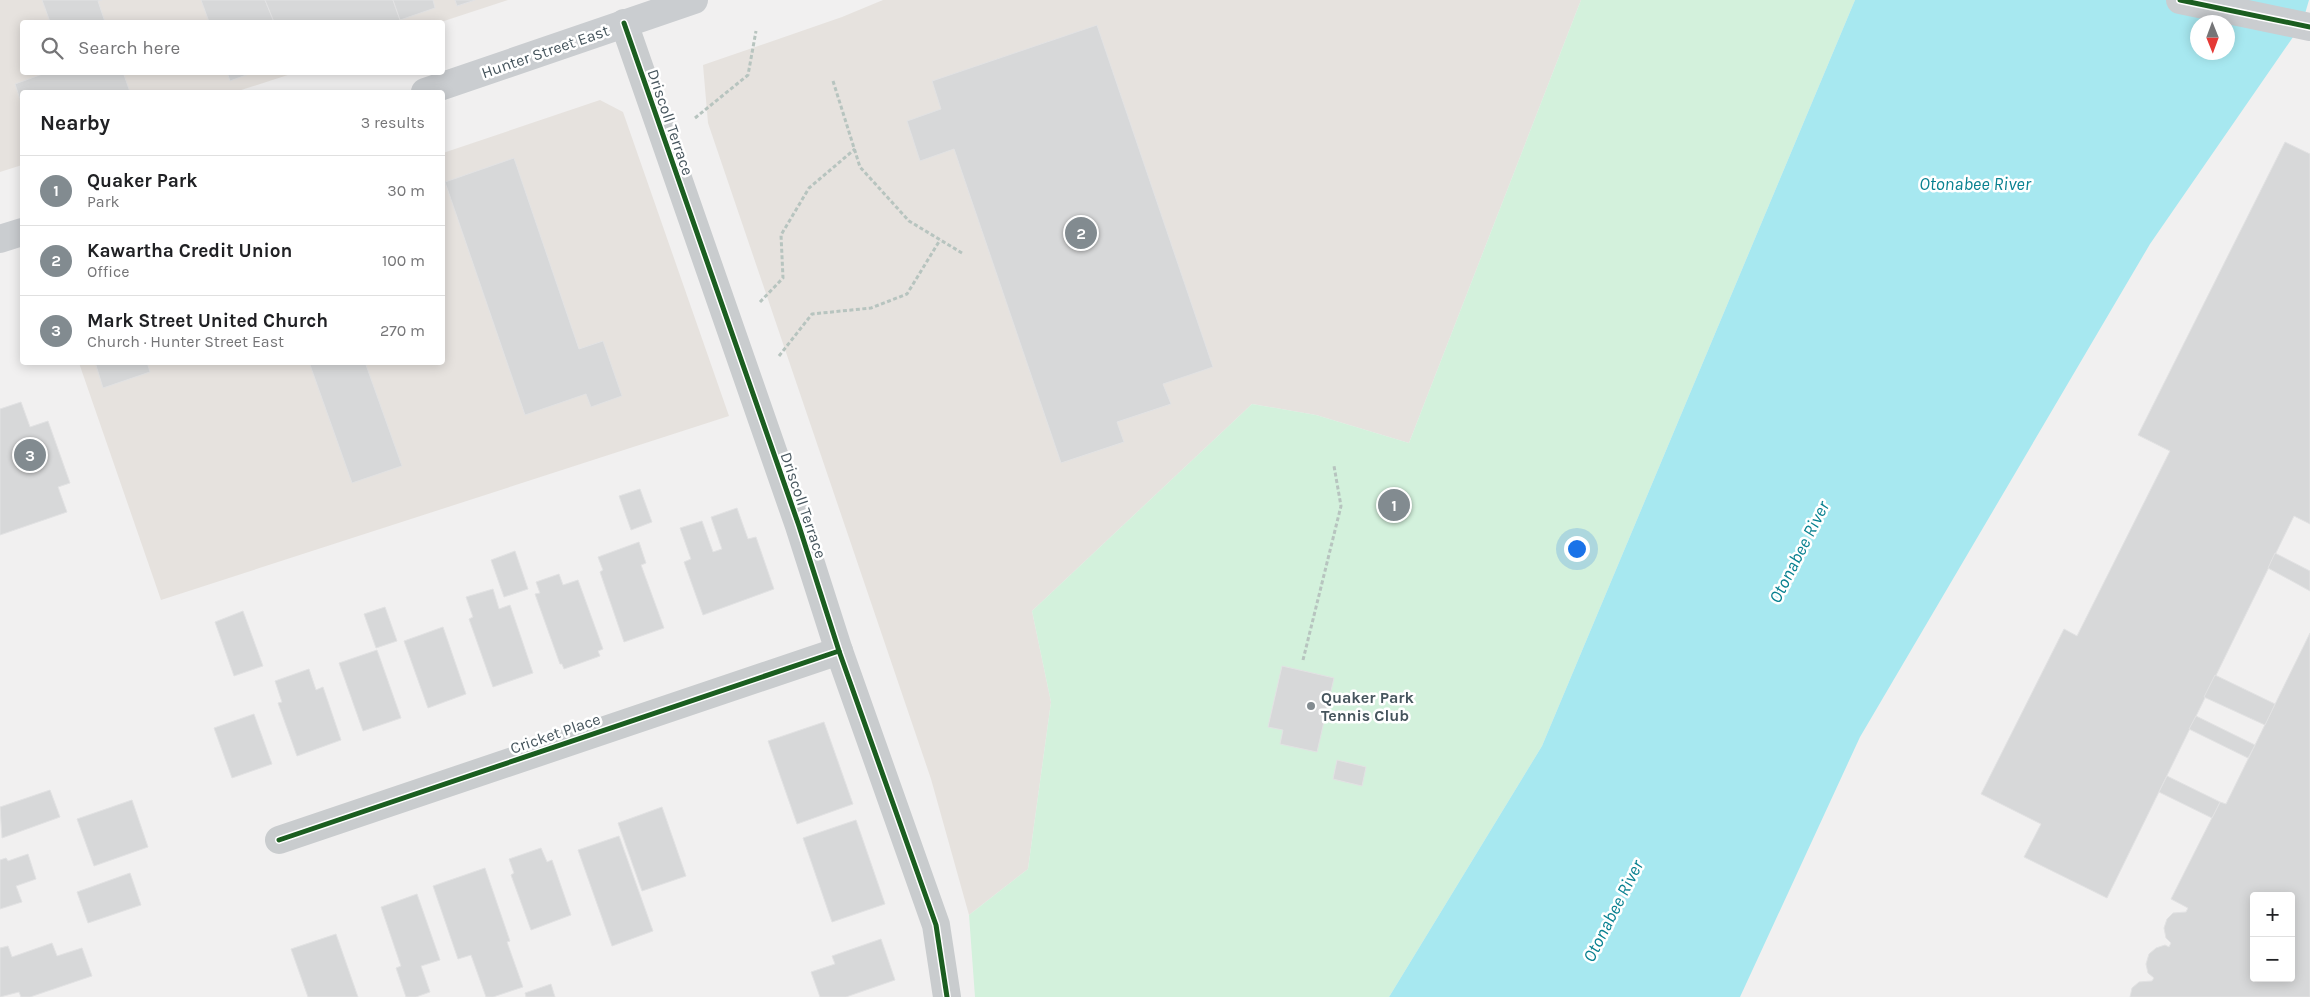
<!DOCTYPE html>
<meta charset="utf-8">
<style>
body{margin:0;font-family:Karla,sans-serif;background:#f2f2f2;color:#202124}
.controls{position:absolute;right:15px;bottom:15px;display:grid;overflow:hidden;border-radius:5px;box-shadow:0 2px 12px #0003}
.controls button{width:45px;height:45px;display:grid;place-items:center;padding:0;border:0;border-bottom:1px solid #e0e0e0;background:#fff;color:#202124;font:25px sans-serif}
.compass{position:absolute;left:2190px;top:15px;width:45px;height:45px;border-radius:50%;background:#fff;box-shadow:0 2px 12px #0003;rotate:179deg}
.you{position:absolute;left:1576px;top:548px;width:18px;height:18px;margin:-12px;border:4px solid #fff;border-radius:50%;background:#1a73e8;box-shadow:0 0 0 8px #1a73e833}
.badge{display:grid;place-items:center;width:32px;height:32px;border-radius:50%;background:#828b90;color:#fff;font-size:16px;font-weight:700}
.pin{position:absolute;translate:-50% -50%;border:2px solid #fff;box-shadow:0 1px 5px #0006}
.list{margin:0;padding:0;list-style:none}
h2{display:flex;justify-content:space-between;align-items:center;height:65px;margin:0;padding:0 20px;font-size:21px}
h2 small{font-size:16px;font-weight:400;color:#757577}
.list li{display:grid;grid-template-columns:32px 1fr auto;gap:15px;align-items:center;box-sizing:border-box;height:70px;padding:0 20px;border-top:1px solid #e0e0e0}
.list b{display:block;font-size:19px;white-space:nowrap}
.list p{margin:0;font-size:16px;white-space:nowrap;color:#757577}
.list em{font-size:16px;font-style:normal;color:#757577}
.icon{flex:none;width:28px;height:28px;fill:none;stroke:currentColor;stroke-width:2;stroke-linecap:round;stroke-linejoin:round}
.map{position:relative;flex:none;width:2310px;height:997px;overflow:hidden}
.search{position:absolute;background:#fff;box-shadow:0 2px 12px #0003;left:20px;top:20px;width:425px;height:55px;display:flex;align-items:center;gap:12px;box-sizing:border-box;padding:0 18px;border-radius:5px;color:#757577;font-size:19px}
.panel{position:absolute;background:#fff;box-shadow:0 2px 12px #0003;left:20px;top:90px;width:425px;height:275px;border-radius:5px}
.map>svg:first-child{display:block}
.commercial{fill:#e6e2de}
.green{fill:#d3f1dc}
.water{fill:#a7e8f0;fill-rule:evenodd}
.building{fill:#d7d8d9;stroke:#e2e2e3;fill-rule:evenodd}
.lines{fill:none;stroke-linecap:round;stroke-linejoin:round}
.path{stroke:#b7c4bf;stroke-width:3;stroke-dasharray:4 2.5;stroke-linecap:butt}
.street{stroke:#c9ccce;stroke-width:28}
.secondary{stroke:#cacdd0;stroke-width:28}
.cycleway-casing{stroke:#fff;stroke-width:8}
.cycleway{stroke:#1b5e20;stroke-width:5}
.poi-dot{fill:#828b90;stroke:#fff;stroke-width:2}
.labels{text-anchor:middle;stroke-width:5;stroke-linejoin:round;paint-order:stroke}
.street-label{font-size:16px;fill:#46555d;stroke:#fff}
.poi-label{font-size:16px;font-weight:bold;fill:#46555d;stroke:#fff;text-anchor:start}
.water-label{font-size:18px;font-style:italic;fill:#088190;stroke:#fff}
</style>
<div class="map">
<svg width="2310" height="997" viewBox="0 0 2310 997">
<rect width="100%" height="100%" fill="#f1f0f0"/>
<g class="commercial">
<path d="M0,0H508L441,22H22V72L294,73L235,92H22V165L0,172Z"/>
<path d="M883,0H1581L1409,443L1316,415L1252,404L1032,611L1051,702L1028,869L969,915L931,779L708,123L703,65L842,17Z"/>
<path d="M600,100L623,112L729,416L161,600L79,363L442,362L443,153Z"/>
</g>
<path class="green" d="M1581,0H1855L1542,746L1389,997H975L969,915L1028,869L1051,702L1032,611L1252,404L1316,415L1409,443Z"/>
<path class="water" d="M1855,0H2309L2302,24L2150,244L1860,737L1740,997H1389L1542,746ZM2198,22H2228V52H2198Z"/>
<g class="building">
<path d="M42,0H102L98,1L105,22H50Z"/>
<path d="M201,0H265L274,22H209Z"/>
<path d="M265,0H393L400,20L393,22H274Z"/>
<path d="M393,0H433L435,8L400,20Z"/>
<path d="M455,0H475L457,6Z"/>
<path d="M1097,25L1213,367L1163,384L1171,404L1117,422L1124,442L1061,463L954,149L920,161L907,121L941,109L932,81Z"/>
<path d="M48,72H123L130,92H22V105L15,84Z"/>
<path d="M227,72H254L230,81Z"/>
<path d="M2285,142L2310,154V524L2294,516L2107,898L2024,857L2041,824L1981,794L2064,629L2077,636L2170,451L2138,435Z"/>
<path d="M514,158L579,349L603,341L622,396L591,407L586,394L525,415L445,182Z"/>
<path d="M95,362H147L150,372L103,388Z"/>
<path d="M309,362H365L402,466L352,483Z"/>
<path d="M21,402L30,427L48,421L70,483L58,487L67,512L0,535V409Z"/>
<path d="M640,489L652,522L631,530L619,496Z"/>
<path d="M737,508L748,539L756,537L774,589L703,615L684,562L691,559L680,528L702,521L713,552L722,549L711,517Z"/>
<path d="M639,542L646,563L641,565L664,628L624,642L600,572L603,570L598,557Z"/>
<path d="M515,551L528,589L504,597L491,560Z"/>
<path d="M2275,553L2310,571V591L2268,568Z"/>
<path d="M559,574L563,585L578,580L603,649L598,651L600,656L564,669L562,664H560L535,594L540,593L536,582Z"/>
<path d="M493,589L499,609L510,605L533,673L493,687L469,619L473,617L466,597Z"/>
<path d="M385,607L397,641L376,648L364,614Z"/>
<path d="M243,611L263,666L234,676L215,622Z"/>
<path d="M443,627L466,694L428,708L404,641Z"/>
<path d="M2310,633V997H2130L2132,988L2139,982L2152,981L2154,978L2148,973L2146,964L2149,954L2156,948L2165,945L2169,947L2171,943L2166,938L2164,928L2167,919L2173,913L2186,912L2188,908L2171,899L2220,802L2226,804ZM2254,896H2291V978H2254Z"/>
<path d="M377,650L401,718L363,731L339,663Z"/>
<path d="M1282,666L1334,678L1317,752L1280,744L1283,730L1268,727Z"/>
<path d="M309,669L316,690L323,687L341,740L297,756L278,703L282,702L275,681Z"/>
<path d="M2215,675L2275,704L2265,725L2204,697Z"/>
<path d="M254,714L272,764L232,778L214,728Z"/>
<path d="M2196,716L2255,745L2248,758L2189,729Z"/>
<path d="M824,722L853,804L797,824L768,741Z"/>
<path d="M1337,760L1366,767L1362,786L1333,779Z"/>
<path d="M2167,776L2220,802L2212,818L2159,792Z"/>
<path d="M50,790L60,817L2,838L0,807Z"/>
<path d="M132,800L148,847L94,866L77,819Z"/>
<path d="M662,807L686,876L642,891L618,823Z"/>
<path d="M856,820L885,904L832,922L803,838Z"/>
<path d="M619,836L653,931L612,946L578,850Z"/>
<path d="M541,848L547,862L552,860L571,915L531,930L511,875L514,873L509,859Z"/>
<path d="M28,854L36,879L16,886L22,902L0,909V860L6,858L8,861Z"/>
<path d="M485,868L510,941L507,942L523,987L493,997H486L471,955L458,959L433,886Z"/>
<path d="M130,873L141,905L88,923L77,892Z"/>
<path d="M417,894L440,960L421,966L430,992L416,997H406L396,968L401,966L381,907Z"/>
<path d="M336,934L358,997H308L291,949Z"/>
<path d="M881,939L895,980L846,997H820L811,972L835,964L832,956Z"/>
<path d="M52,943L57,956L82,948L92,976L30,997H21L19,992L0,997V948L8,946L12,957Z"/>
<path d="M551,984L555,997H526L525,993Z"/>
</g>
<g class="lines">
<g class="path">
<path d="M833,81L860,167L909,221L962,253"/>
<path d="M695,118L748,75L756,31"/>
<path d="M760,302L783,278L781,235L809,188L855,149"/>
<path d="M779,356L812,314L871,308L907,294L940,240"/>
<path d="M1303,660L1341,506L1334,466"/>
</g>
<g class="street">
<path d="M624,23L799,526L839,651L936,925L947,997"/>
<path d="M279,840L839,651"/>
</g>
<g class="secondary">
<path d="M2180,0L2310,27"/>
<path d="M425,92L694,0"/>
<path d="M0,239L22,232"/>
</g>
<defs>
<g id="cycleway">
<path d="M2180,0L2310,27"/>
<path d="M624,23L799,526L839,651L936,925L947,997"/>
<path d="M279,840L839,651"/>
</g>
</defs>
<use href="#cycleway" class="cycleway-casing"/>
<use href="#cycleway" class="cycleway"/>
</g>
<circle class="poi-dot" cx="1311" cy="706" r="5"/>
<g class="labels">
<g class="street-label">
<text transform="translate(545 51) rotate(-19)" y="6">Hunter Street East</text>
<text transform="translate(671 122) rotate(71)" y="6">Driscoll Terrace</text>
<text transform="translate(804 505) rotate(71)" y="6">Driscoll Terrace</text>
<text transform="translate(555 733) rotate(-19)" y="6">Cricket Place</text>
</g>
<g class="poi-label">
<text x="1321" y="703">Quaker Park<tspan x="1321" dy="18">Tennis Club</tspan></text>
</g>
<g class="water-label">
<text x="1975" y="190">Otonabee River</text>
<text transform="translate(1799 552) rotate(-63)" y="6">Otonabee River</text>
<text transform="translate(1613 911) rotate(-63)" y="6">Otonabee River</text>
</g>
</g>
</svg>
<div class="controls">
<button>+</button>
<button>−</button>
</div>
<svg class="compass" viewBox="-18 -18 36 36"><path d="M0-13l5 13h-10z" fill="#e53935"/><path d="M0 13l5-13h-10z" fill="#757577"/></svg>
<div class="you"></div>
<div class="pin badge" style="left:1394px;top:505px">1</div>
<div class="pin badge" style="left:1081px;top:233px">2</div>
<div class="pin badge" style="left:30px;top:455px">3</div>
<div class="search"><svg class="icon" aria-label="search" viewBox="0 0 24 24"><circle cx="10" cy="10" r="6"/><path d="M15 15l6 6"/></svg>Search here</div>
<section class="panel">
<h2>Nearby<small>3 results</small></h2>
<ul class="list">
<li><span class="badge">1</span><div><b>Quaker Park</b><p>Park</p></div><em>30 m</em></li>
<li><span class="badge">2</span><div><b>Kawartha Credit Union</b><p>Office</p></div><em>100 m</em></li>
<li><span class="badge">3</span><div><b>Mark Street United Church</b><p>Church · Hunter Street East</p></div><em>270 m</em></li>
</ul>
</section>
</div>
